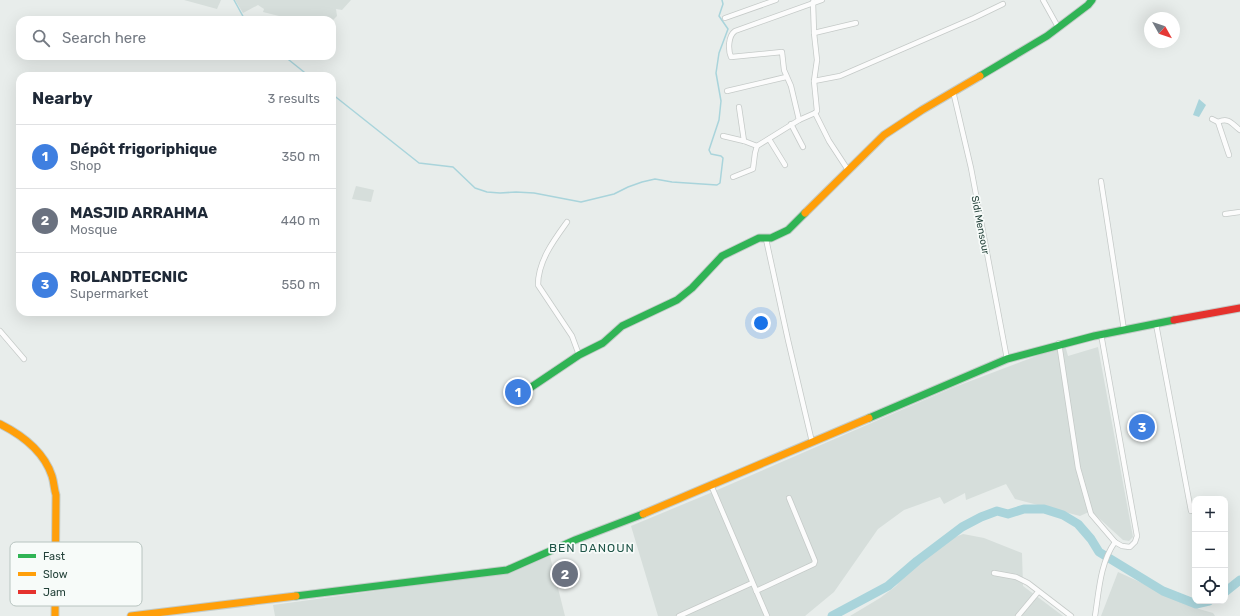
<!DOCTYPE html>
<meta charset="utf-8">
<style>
body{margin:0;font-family:Rubik,sans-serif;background:#f2f2f3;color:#1f2937}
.controls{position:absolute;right:12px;bottom:12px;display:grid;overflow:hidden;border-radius:8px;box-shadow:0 4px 16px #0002}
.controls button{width:36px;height:36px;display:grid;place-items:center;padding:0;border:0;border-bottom:1px solid #e0e1e3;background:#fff;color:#1f2937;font:20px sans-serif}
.compass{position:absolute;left:1144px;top:12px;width:36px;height:36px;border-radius:50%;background:#fff;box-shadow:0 4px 16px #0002;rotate:130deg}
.you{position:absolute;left:761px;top:323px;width:14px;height:14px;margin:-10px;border:3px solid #fff;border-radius:50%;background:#1a73e8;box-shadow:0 0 0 6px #1a73e833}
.badge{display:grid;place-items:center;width:26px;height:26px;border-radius:50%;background:#697e78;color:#fff;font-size:13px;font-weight:700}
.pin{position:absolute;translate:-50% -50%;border:2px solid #fff;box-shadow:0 1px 4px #0006}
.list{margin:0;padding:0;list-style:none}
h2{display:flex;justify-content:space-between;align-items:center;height:52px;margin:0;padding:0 16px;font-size:17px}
h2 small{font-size:13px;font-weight:400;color:#747a83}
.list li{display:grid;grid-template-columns:26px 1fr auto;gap:12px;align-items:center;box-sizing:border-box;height:64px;padding:0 16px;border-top:1px solid #e0e1e3}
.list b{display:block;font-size:15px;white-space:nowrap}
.list p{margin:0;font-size:13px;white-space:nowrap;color:#747a83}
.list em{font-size:13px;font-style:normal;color:#747a83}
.icon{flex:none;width:22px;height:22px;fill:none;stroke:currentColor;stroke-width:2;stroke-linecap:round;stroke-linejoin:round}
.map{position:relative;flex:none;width:1240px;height:616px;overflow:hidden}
.search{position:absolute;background:#fff;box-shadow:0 4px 16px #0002;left:16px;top:16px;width:320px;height:44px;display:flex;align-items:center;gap:10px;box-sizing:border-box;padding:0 14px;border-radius:12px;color:#747a83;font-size:15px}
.panel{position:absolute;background:#fff;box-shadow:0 4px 16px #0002;left:16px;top:72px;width:320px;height:244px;border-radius:12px}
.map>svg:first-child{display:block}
.built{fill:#d6dedb}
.water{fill:#a9d4db}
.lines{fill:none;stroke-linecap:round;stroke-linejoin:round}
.stream{stroke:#a9d4db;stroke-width:1.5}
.river{stroke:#a9d4db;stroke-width:9}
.street-casing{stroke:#c5cac8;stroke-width:6}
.fast-casing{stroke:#c3cbc8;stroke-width:9}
.slow-casing{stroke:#c3cbc8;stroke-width:9}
.jam-casing{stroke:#c3cbc8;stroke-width:9}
.street{stroke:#fcfcfc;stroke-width:4.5}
.fast{stroke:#30b455;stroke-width:7}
.slow{stroke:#ff9f0a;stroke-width:7}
.jam{stroke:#e5322d;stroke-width:7}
.labels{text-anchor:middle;stroke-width:3.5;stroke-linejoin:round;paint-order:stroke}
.street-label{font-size:10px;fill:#24423a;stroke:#f7fbf9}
.quarter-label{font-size:12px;letter-spacing:1px;fill:#1f5548;stroke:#f7fbf9}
.key{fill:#f7fbf9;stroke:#b8c4c0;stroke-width:1}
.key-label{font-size:11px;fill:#24423a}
</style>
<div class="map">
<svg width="1240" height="616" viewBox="0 0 1240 616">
<rect width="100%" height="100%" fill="#e8edeb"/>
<g class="built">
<path d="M184,0H221L217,9Z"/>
<path d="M235,0H351L342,10L336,9L337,16L332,21V20H295L263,12L264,9L258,5L243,13Z"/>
<path d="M356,186L374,190L371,202L352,199Z"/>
<path d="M1065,345L1068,356L1098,347L1133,537L1129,541L1123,540L1091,511L1080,516L1015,499L1006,484L966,500L965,493L944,504L940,497L904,510L878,529L834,592L805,616H658L631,526L708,494L952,388Z"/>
<path d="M963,534L984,538L1022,553L1023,586L1063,616H850L880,598L896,586L913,566L950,539Z"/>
<path d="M550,556L565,616H275L273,605L507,573Z"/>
<path d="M1118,572L1199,609L1213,613L1215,616H1101Z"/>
</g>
<path class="water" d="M1199,99L1206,105L1199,117L1193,115Z"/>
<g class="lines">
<g class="stream">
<path d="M234,0L245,20"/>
<path d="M284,56L309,76"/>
<path d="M332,94L419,163L453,167L475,188L487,192L500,193L516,192L534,193L581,202L614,194L628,187L642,182L655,179L672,182L717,185L720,183L723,158L721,156L711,154L709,150L719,120L721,101L716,73L719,53L728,29L719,16L723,4L722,0"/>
</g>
<g class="river">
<path d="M1225,592L1240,580"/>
<path d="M832,616L888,586L917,561L962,527L981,517L997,511L1008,514L1024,509H1044L1063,515L1078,524L1091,539L1099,552L1163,591L1196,604L1209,601"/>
</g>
<defs>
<g id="street">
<path d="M1043,0L1058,27"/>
<path d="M725,18L776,0"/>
<path d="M814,33L856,23"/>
<path d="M814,81L840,76L974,18L1003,4"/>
<path d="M727,91L786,77"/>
<path d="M953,91L971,168L1007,359"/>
<path d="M739,107L744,141"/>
<path d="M815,113L829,141L848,170"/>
<path d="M1212,119L1218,122"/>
<path d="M799,120L791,86L784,70L782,52L731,57C728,50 728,36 735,31L822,0"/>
<path d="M791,124L803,147"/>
<path d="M723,136L744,141L757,146"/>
<path d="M769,139L785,165"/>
<path d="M1229,155L1218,122C1229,117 1232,124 1240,130"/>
<path d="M733,177L753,169L755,153L757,146L799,120L815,113L817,111L814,81L817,60L814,33L813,2"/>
<path d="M1101,181L1124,330"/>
<path d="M1225,214L1240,212"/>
<path d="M567,222C554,240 538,261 538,285L572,336L579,355"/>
<path d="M766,239L788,340L812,442"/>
<path d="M1156,324L1191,511"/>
<path d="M0,331L24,359"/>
<path d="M1059,343L1078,468L1091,514L1115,542"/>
<path d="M711,485L767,616"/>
<path d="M994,573L1016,577L1028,583L1071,616"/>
<path d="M756,591L814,564L815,561L789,498"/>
<path d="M679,616L752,583"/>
<path d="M1018,616L1038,592"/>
<path d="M1095,616C1099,591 1100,563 1115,542L1122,546L1130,547L1135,542L1137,536L1101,334"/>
</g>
<g id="fast">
<path d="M980,76L1047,36L1088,5L1092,0"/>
<path d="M524,392L579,355L603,343L622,326L677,300L692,288L722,256L759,238H771L788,230L805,213"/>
<path d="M869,418L1007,359L1094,336L1174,320"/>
<path d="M296,596L507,570L575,540L643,514"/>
</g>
<g id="slow">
<path d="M805,213L884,135L922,110L980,76"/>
<path d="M0,424C22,435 44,452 52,476C54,482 54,489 56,495L55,616"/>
<path d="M643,514L869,418"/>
<path d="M131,616L296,596"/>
</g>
<path id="jam" d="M1174,320L1240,308"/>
</defs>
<use href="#street" class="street-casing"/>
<use href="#fast" class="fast-casing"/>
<use href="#slow" class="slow-casing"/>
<use href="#jam" class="jam-casing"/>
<use href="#street" class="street"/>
<use href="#fast" class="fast"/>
<use href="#slow" class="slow"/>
<use href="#jam" class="jam"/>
</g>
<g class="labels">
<g class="street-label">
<text transform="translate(981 225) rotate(79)" y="4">Sidi Mensour</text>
</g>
<g class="quarter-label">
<text x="592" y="552">BEN DANOUN</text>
</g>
</g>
<rect x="10" y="542" width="132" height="64" rx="6" class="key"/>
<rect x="18" y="554" width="18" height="4" fill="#30b455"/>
<rect x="18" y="572" width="18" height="4" fill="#ff9f0a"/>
<rect x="18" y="590" width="18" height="4" fill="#e5322d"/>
<g class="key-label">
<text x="43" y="560">Fast</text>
<text x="43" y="578">Slow</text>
<text x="43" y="596">Jam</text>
</g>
</svg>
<div class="controls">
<button>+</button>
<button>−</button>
<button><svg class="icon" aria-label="locate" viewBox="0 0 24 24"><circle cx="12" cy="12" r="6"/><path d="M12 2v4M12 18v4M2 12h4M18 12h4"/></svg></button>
</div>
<svg class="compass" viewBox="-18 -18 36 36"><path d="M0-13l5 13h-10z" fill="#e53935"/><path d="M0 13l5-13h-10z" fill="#747a83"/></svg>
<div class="you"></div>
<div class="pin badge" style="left:518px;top:392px;background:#3f7fe0">1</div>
<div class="pin badge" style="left:565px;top:574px;background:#6b7280">2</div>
<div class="pin badge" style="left:1142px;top:427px;background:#3f7fe0">3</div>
<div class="search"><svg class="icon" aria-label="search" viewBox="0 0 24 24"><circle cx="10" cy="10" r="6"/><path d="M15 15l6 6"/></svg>Search here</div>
<section class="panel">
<h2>Nearby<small>3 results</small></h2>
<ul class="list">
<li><span class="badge" style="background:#3f7fe0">1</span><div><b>Dépôt frigoriphique</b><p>Shop</p></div><em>350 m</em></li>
<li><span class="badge" style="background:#6b7280">2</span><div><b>MASJID ARRAHMA</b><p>Mosque</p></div><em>440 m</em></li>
<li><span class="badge" style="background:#3f7fe0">3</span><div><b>ROLANDTECNIC</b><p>Supermarket</p></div><em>550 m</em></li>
</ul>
</section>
</div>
